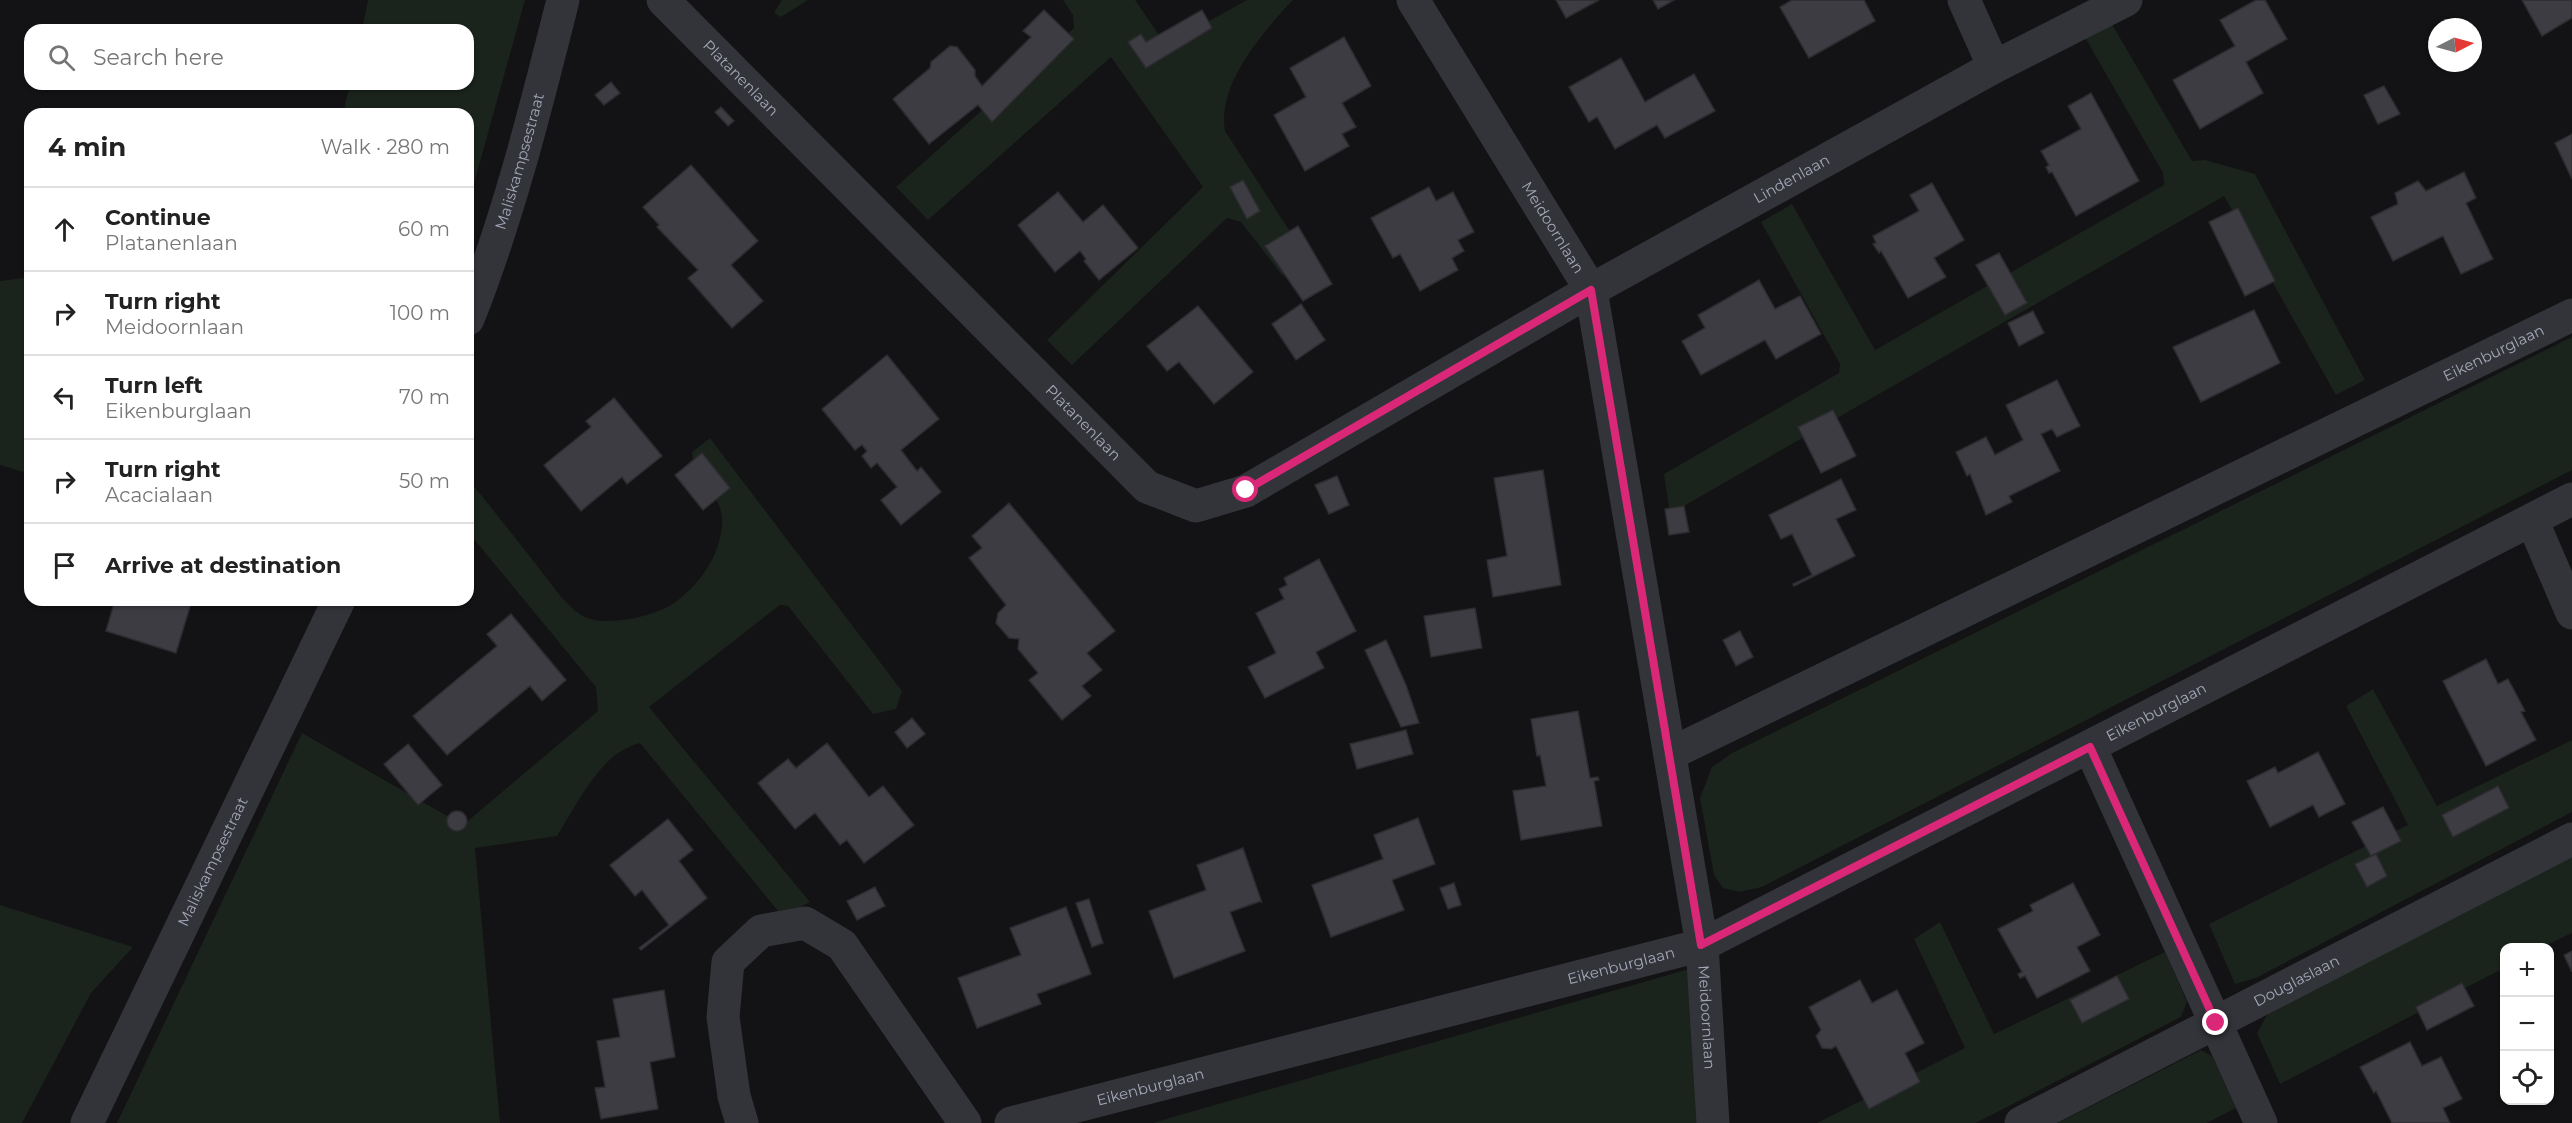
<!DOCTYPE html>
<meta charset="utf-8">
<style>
body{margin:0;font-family:Montserrat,sans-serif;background:#f2f2f2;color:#222}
.controls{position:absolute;right:18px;bottom:18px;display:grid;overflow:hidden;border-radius:12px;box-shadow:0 2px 4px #0004}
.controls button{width:54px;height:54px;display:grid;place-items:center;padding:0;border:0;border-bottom:2px solid #e0e0e0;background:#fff;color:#222;font:30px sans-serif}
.compass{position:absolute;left:2428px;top:18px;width:54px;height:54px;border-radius:50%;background:#fff;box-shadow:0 2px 4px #0004;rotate:84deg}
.stop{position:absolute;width:18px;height:18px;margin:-14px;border:4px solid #db2777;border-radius:50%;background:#fff}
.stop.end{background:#db2777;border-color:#fff;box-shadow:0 2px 6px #0008}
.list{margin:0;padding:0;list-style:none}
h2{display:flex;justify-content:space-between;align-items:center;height:78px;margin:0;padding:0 24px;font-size:26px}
h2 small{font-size:20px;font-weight:400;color:#767676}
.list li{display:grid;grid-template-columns:39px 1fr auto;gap:18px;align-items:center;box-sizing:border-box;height:84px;padding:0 24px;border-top:2px solid #e0e0e0}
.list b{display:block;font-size:22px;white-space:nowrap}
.list p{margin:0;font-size:20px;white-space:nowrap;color:#767676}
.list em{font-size:20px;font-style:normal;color:#767676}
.icon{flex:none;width:33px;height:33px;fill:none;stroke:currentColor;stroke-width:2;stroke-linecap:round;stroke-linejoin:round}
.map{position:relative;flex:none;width:2572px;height:1123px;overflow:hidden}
.search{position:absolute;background:#fff;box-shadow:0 2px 4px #0004;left:24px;top:24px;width:450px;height:66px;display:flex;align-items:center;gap:15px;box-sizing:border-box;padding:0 21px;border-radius:18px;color:#767676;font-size:22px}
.panel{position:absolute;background:#fff;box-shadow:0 2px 4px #0004;left:24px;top:108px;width:450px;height:498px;border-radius:18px}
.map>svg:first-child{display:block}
.green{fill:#1a231c}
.building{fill:#3c3c42;stroke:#2d2c31;stroke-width:1.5}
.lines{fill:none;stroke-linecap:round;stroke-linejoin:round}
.minor{stroke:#33343a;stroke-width:33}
.route{stroke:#db2777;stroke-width:8}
.labels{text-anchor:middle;stroke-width:5;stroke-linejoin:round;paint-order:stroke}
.street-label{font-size:15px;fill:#a3a7b6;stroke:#0e0e0f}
</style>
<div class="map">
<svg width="2572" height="1123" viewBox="0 0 2572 1123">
<rect width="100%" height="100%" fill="#131214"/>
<g class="green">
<path d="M368,0H525L468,205V114H343L350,84H468V30H362Z"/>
<path d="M782,0H808L781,17L774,13Z"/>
<path d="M1063,0H1135L1166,45L1247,0H1293C1263,32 1217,84 1225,131L1306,256L1305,271L1282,275L1241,222L1227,218L1072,365L1047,340L1203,187L1111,57L928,220L896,187L1074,28L1073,15Z"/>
<path d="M2109,19L2192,161L2205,160L2255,174L2365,380L2336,395L2224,196L1670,514L1664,474L1839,373L1840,364L1761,222L1792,204L1875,350L2164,185L2163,173L2083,34Z"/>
<path d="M30,277V474L0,465V281Z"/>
<path d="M2572,337V470L1762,887L1739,892L1723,888L1714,875L1700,798L1712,767L1732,753Z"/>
<path d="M710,438L902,691L896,709L873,714L788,606L780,605L649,707L810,902L782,916L640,743C600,753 578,803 557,836L475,848L500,1123H117L302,733L463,825L598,711L596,687L468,532V479C492,508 515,538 539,568C551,583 564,604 581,615C602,629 658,616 677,601C701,582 719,557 722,525C724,492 693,479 692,452Z"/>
<path d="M2373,689L2437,806L2572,740V812L2256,978L2235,984L2209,924L2408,825L2346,706Z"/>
<path d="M2572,857V933L2543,947L2504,948V968L2280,1084L2257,1033L2267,1015L2307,991Z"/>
<path d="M0,905L133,947L91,993L22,1123H0Z"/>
<path d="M1940,922L1994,1034L2165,952L2187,1002L2181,1017L1976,1123H1817L1965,1048L1914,939Z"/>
<path d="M1689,969L1700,1123H1153L1173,1117Z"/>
<path d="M2201,1050L2212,1056L2236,1108L2207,1123H2058Z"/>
</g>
<g class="building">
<path d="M1556,0H1599L1566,18Z"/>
<path d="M1653,0H1674L1658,9Z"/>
<path d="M1792,0H1864L1875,21L1809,58L1780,7Z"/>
<path d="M2256,0H2265L2287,39L2246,62L2263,93L2200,129L2173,80L2235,46L2220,20Z"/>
<path d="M2522,0H2572V18L2542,36Z"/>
<path d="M1044,10L1074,39L992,122L978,105L929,144L893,99L930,68L931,62L950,46L957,47L975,70V76L982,86L1031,37L1023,31Z"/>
<path d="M1202,10L1212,28L1146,68L1128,42L1141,34L1146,42Z"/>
<path d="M1344,37L1371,86L1342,103L1356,127L1342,134L1349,146L1305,171L1274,115L1306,97L1290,68Z"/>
<path d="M1621,58L1645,102L1694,74L1715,111L1665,138L1657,125L1615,149L1597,117L1589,122L1569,87Z"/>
<path d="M611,82L620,93L604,105L595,95Z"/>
<path d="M2384,86L2400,114L2378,124L2364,95Z"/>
<path d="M2091,93L2139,181L2076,216L2052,172L2049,173L2046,167L2049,165L2041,151L2081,129L2068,106Z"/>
<path d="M721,107L734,121L728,126L715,112Z"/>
<path d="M2572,134V179L2555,143Z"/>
<path d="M691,165L758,241L731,265L763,301L732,328L688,278L698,270L657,227L659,225L643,207Z"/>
<path d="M2464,172L2476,198L2466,203L2493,259L2461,274L2443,236L2393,261L2371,217L2398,204L2395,193L2418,181L2426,191Z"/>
<path d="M1243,180L1260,211L1247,219L1230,187Z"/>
<path d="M1932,183L1964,240L1934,258L1946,277L1908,298L1881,251L1879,253L1873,244L1876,243L1873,236L1919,211L1910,195Z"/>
<path d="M1429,187L1436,201L1453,192L1474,232L1458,240L1464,251L1452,258L1458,270L1420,291L1400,254L1393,258L1371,218Z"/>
<path d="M1058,192L1083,222L1103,205L1138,248L1099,280L1084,261L1086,259L1080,251L1055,272L1018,225Z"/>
<path d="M2238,208L2275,281L2245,296L2209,222Z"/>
<path d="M1298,226L1332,284L1303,301L1265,246Z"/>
<path d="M1999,253L2027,303L2005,315L1976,265Z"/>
<path d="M1759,280L1775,309L1800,296L1821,334L1776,359L1765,340L1701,375L1682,341L1705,328L1698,315Z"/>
<path d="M1301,304L1325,340L1296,360L1272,324Z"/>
<path d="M1198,306L1253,372L1214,404L1179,362L1167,371L1147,346Z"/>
<path d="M2254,310L2280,363L2201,402L2173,347Z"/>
<path d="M2033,311L2044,333L2019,346L2008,323Z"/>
<path d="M887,355L939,419L901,450L917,471L921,467L941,492L901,525L881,500L897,487L877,463L871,468L862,456L867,451L862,445L855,450L822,409Z"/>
<path d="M2057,380L2080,426L2057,437L2052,429L2041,434L2060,471L2009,496L2012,502L1986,515L1970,474L1967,476L1956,452L1986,437L1995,455L2023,440L2006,405Z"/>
<path d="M614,398L662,456L627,484L622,477L581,511L544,465L591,427L586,421Z"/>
<path d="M1833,410L1856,456L1821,473L1798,427Z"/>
<path d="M702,453L730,488L703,510L675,475Z"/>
<path d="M1543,470L1561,585L1493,597L1487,560L1507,556L1494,478Z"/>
<path d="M1337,476L1349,505L1329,514L1315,485Z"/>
<path d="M1841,479L1856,510L1836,519L1855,556L1794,586L1793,584L1812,575L1792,534L1781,539L1769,515Z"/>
<path d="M1009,503L1115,631L1087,653L1102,670L1082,686L1091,696L1062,720L1029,680L1038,673L1018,649L1019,639L1009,638L996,623L998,613L1006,605L969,558L982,548L972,536Z"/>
<path d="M1684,506L1689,532L1669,535L1665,509Z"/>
<path d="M1319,559L1356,631L1316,652L1324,668L1265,698L1248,667L1276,653L1256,613L1284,599L1279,589L1287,585L1284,578Z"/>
<path d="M115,600H192L176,653L106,631Z"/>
<path d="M1475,608L1482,648L1431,657L1424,616Z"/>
<path d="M511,614L566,680L542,701L530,686L447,755L413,716L497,646L487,634Z"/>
<path d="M1740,631L1753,657L1736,666L1723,640Z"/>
<path d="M1386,640L1406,685L1419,723L1401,727L1365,650Z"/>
<path d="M2486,659L2498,684L2508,679L2525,711L2521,712L2536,740L2486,766L2443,681Z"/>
<path d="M1578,711L1590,778L1598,777L1599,780L1594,781L1602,826L1521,840L1513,791L1546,786L1540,755L1537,756L1531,719Z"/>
<path d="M912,718L925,734L907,748L895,732Z"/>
<path d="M1406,730L1413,754L1357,769L1350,744Z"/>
<path d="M827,743L869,797L883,786L914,825L864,863L847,840L840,845L815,813L795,829L758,783L788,759L796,768Z"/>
<path d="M408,744L442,785L418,805L384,764Z"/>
<path d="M2318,752L2345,804L2319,817L2313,805L2270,827L2247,781L2275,767L2278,773Z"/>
<path d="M2498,786L2509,808L2453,837L2442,815Z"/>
<path d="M2383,807L2401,841L2371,856L2352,822Z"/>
<circle cx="457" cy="821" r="10"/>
<path d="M1418,818L1435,864L1392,880L1404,910L1331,937L1312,885L1383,859L1374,835Z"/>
<path d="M668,819L693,850L679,861L707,898L641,950L639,948L669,925L642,890L635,896L610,865Z"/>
<path d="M1243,848L1262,903L1261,901L1230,912L1245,951L1174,978L1149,911L1206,890L1197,865Z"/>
<path d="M2376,854L2387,876L2367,887L2355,864Z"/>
<path d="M1454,883L1461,905L1448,909L1440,888Z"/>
<path d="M2073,883L2100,935L2077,947L2090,971L2037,998L2025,976L2020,978L2018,974L2022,972L1998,929L2033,911L2030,905Z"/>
<path d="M875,887L885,906L857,920L847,901Z"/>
<path d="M1089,899L1103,943L1092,947L1076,903Z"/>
<path d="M1066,907L1091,974L1037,994L1041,1004L977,1028L958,978L1021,955L1010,928Z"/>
<path d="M2572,951V972L2564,955Z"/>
<path d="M2117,976L2129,999L2082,1023L2070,1000Z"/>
<path d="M1860,980L1872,1003L1897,990L1924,1043L1905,1053L1920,1082L1869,1109L1836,1046L1831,1049L1822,1048L1816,1036L1821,1030L1809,1007Z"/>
<path d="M2462,983L2474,1006L2427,1030L2416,1007Z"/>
<path d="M664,990L675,1057L650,1062L658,1109L601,1119L595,1088L605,1087L597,1041L620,1037L613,999Z"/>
<path d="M2410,1042L2422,1066L2441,1057L2462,1099L2443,1108L2450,1123H2392L2376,1091L2374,1093L2360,1067Z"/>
</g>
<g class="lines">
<g class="minor">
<path id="s1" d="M663,0L1147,487L1196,506L1246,491L1591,290L1994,67L1964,0"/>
<path id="s2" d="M1413,0L1591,290L1702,945L1713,1123"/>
<path d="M1994,67L2126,0"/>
<path id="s3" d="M468,319C509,216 536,107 563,0"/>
<path d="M2532,520L2572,613"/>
<path d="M2090,747L2261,1123"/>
<path id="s4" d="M1670,754L2572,315"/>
<path id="s5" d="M87,1123L339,600"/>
<path d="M742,1123L734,1096L723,1017L728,962L761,931L805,923L842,945L965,1123"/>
<path id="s6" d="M1011,1123L1702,945L2572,499"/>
<path id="s7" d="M2021,1123L2572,839"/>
</g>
</g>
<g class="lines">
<path class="route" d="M1246,490L1591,290L1701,945L2090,747L2216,1023"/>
</g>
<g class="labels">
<g class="street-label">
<text dy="5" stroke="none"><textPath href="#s1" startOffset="110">Platanenlaan</textPath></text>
<text dy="5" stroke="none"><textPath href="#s3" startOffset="166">Maliskampsestraat</textPath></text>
<text dy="5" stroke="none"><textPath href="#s1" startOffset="1420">Lindenlaan</textPath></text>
<text dy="5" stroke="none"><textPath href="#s2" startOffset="267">Meidoornlaan</textPath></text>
<text dy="5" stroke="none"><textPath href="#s4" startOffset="916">Eikenburglaan</textPath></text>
<text dy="5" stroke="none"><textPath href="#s1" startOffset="596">Platanenlaan</textPath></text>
<text dy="5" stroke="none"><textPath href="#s6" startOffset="1224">Eikenburglaan</textPath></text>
<text dy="5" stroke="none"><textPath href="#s5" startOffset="290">Maliskampsestraat</textPath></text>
<text dy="5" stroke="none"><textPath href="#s6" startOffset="630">Eikenburglaan</textPath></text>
<text dy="5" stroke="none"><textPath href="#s7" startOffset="310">Douglaslaan</textPath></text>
<text dy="5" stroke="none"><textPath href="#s2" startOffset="1077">Meidoornlaan</textPath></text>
<text dy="5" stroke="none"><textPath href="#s6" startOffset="144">Eikenburglaan</textPath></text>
</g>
</g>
</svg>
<div class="controls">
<button>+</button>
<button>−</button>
<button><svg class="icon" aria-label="locate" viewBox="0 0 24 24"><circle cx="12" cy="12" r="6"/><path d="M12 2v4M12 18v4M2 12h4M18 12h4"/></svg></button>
</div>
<svg class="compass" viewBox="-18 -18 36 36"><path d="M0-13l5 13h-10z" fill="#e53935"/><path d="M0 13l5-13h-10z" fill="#767676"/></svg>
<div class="stop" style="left:1246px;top:490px"></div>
<div class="stop end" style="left:2216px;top:1023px"></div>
<div class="search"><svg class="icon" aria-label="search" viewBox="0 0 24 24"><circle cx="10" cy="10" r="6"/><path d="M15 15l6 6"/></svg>Search here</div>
<section class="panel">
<h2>4 min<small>Walk · 280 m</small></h2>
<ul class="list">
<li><svg class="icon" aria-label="ahead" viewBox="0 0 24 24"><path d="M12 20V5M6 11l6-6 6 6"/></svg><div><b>Continue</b><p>Platanenlaan</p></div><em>60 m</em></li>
<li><svg class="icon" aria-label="right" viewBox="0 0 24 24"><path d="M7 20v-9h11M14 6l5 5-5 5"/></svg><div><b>Turn right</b><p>Meidoornlaan</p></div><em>100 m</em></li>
<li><svg class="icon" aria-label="left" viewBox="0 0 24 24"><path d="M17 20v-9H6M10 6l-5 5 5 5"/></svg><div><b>Turn left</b><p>Eikenburglaan</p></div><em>70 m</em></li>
<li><svg class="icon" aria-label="right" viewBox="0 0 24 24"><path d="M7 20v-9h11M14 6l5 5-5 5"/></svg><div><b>Turn right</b><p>Acacialaan</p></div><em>50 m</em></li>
<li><svg class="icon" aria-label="arrive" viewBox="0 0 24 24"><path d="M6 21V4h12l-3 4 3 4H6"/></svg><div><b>Arrive at destination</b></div></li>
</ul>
</section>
</div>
